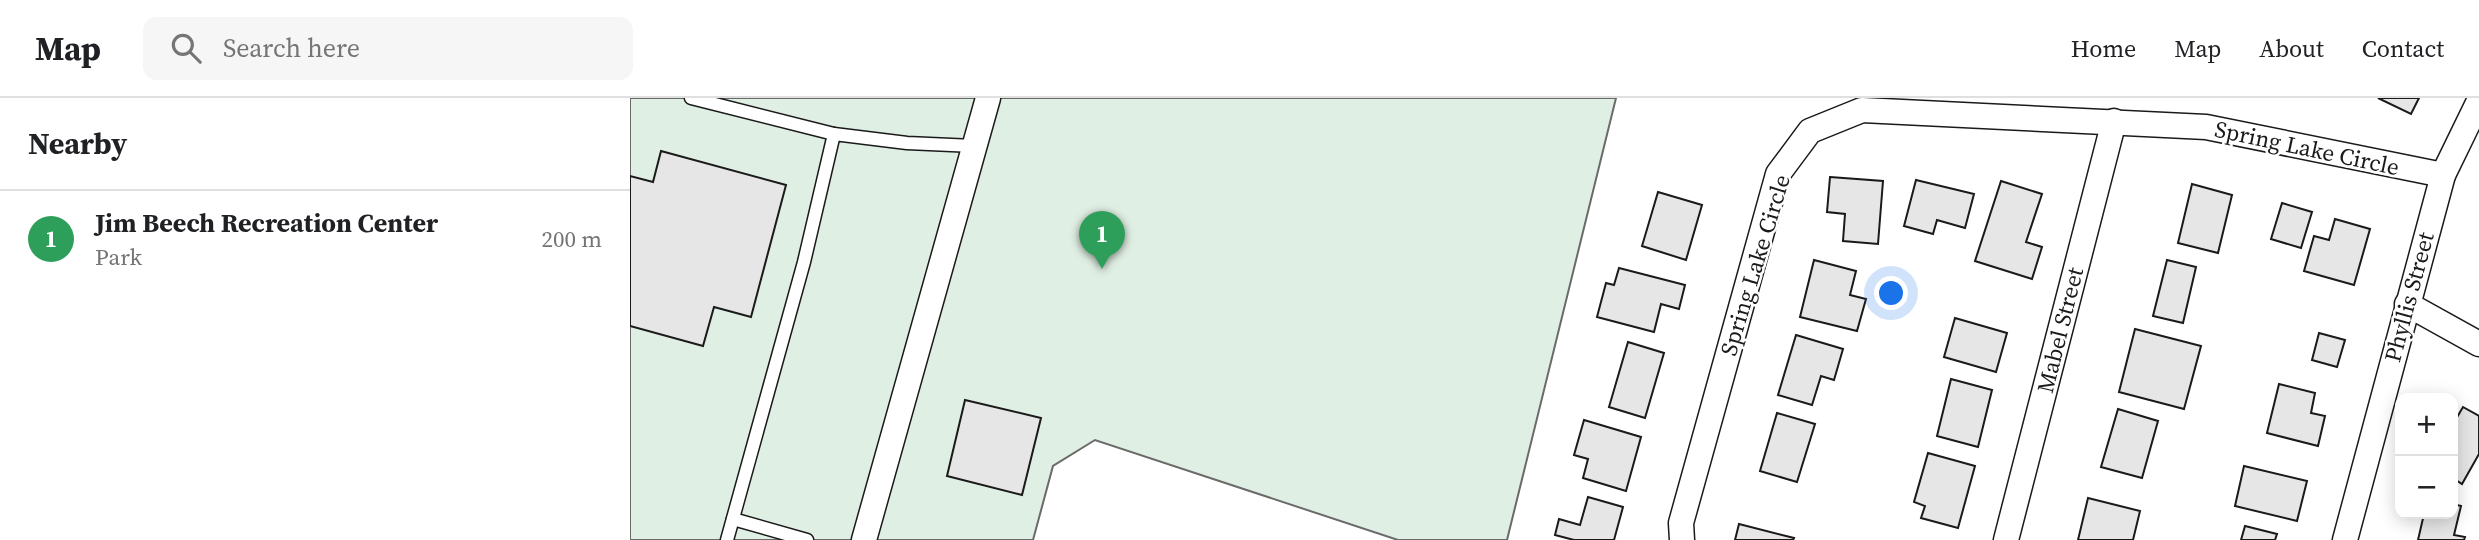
<!DOCTYPE html>
<meta charset="utf-8">
<style>
body{margin:0;font-family:"Source Serif 4",serif;background:#f6f6f6;color:#202124}
.controls{position:absolute;right:21px;bottom:21px;display:grid;overflow:hidden;border-radius:14px;box-shadow:0 4px 18px #0003}
.controls button{width:63px;height:63px;display:grid;place-items:center;padding:0;border:0;border-bottom:2px solid #e0e0e0;background:#fff;color:#202124;font:35px sans-serif}
.you{position:absolute;left:1262px;top:196px;width:24px;height:24px;margin:-18px;border:5px solid #fff;border-radius:50%;background:#1a73e8;box-shadow:0 0 0 10px #1a73e833}
.badge{display:grid;place-items:center;width:46px;height:46px;border-radius:50%;background:#c62828;color:#fff;font-size:23px;font-weight:700}
.pin{position:absolute;translate:-50% -58px;filter:drop-shadow(0 2px 4px #0008)}
.pin::after{content:'';position:absolute;top:37px;width:24px;height:21px;background:inherit;clip-path:polygon(0 0,100% 0,50% 100%)}
.list{margin:0;padding:0;list-style:none}
h2{display:flex;justify-content:space-between;align-items:center;height:91px;margin:0;padding:0 28px;font-size:30px}
h2 small{font-size:23px;font-weight:400;color:#757577}
.list li{display:grid;grid-template-columns:46px 1fr auto;gap:21px;align-items:center;box-sizing:border-box;height:98px;padding:0 28px;border-top:2px solid #e0e0e0}
.list b{display:block;font-size:26px;white-space:nowrap}
.list p{margin:0;font-size:23px;white-space:nowrap;color:#757577}
.list em{font-size:23px;font-style:normal;color:#757577}
.icon{flex:none;width:38px;height:38px;fill:none;stroke:currentColor;stroke-width:2;stroke-linecap:round;stroke-linejoin:round}
.map{position:relative;flex:none;width:1849px;height:442px;overflow:hidden}
header{display:flex;align-items:center;gap:42px;box-sizing:border-box;height:98px;padding:0 35px;background:#fff;border-bottom:2px solid #e0e0e0}
header strong{font-size:33px}
nav{display:flex;gap:38px;margin-inline-start:auto;font-size:24px}
.search{width:490px;height:63px;background:#f6f6f6;display:flex;align-items:center;gap:18px;box-sizing:border-box;padding:0 24px;border-radius:14px;color:#757577;font-size:26px}
main{display:flex}
aside{flex:1;background:#fff}
.map>svg:first-child{display:block}
.green{fill:#e0efe3;stroke:#6a6a6a;stroke-width:2}
.building{fill:#e6e6e6;stroke:#1a1a1a;stroke-width:2}
.lines{fill:none;stroke-linecap:round;stroke-linejoin:round}
.service-casing{stroke:#1a1a1a;stroke-width:15}
.minor-casing{stroke:#1a1a1a;stroke-width:27}
.service{stroke:#fff;stroke-width:12}
.minor{stroke:#fff;stroke-width:24}
.labels{text-anchor:middle;stroke-width:5;stroke-linejoin:round;paint-order:stroke}
.street-label{font-size:23px;fill:#1a1a1a;stroke:#fff}
</style>
<header>
<strong>Map</strong>
<div class="search"><svg class="icon" aria-label="search" viewBox="0 0 24 24"><circle cx="10" cy="10" r="6"/><path d="M15 15l6 6"/></svg>Search here</div>
<nav><a>Home</a><a>Map</a><a>About</a><a>Contact</a></nav>
</header>
<main>
<aside>
<h2>Nearby<small></small></h2>
<ul class="list">
<li><span class="badge" style="background:#2e9e5b">1</span><div><b>Jim Beech Recreation Center</b><p>Park</p></div><em>200 m</em></li>
</ul>
</aside>
<div class="map">
<svg width="1849" height="442" viewBox="0 0 1849 442">
<rect width="100%" height="100%" fill="#fff"/>
<path class="green" d="M0,0H986L877,442H768L465,342L423,368L403,442H0Z"/>
<g class="building">
<path d="M1748,0H1789L1781,16Z"/>
<path d="M31,53L156,87L121,219L84,209L73,248L0,228V78L23,84Z"/>
<path d="M1200,79L1253,83L1248,146L1213,143L1215,116L1197,114Z"/>
<path d="M1286,82L1344,96L1335,130L1307,122L1303,136L1274,128Z"/>
<path d="M1371,83L1412,96L1396,144L1412,149L1402,181L1345,163Z"/>
<path d="M1562,86L1602,97L1588,155L1548,145Z"/>
<path d="M1028,94L1072,107L1056,162L1012,148Z"/>
<path d="M1652,105L1682,114L1671,150L1641,141Z"/>
<path d="M1705,121L1740,131L1724,187L1674,173L1684,138L1699,142Z"/>
<path d="M1184,162L1226,173L1220,197L1236,201L1227,233L1170,219Z"/>
<path d="M1537,162L1566,169L1553,225L1523,218Z"/>
<path d="M989,170L1055,187L1049,211L1031,206L1024,234L967,219L976,185L984,187Z"/>
<path d="M1325,220L1377,235L1366,274L1314,259Z"/>
<path d="M1505,231L1571,248L1554,311L1489,294Z"/>
<path d="M1689,235L1715,242L1707,269L1682,262Z"/>
<path d="M1166,237L1213,251L1204,282L1191,278L1182,307L1148,297Z"/>
<path d="M998,244L1034,255L1015,320L979,309Z"/>
<path d="M1321,281L1362,292L1348,349L1307,338Z"/>
<path d="M1649,286L1685,295L1681,315L1695,318L1688,348L1637,335Z"/>
<path d="M335,302L411,320L392,397L317,378Z"/>
<path d="M1833,309L1849,318V356L1832,386L1823,380V326Z"/>
<path d="M1488,311L1528,323L1512,380L1471,369Z"/>
<path d="M1147,315L1185,326L1167,384L1130,373Z"/>
<path d="M954,322L1011,339L996,393L953,380L958,361L944,357Z"/>
<path d="M1298,355L1345,368L1328,430L1291,420L1295,408L1284,404Z"/>
<path d="M1614,368L1677,383L1667,423L1605,408Z"/>
<path d="M958,399L993,409L984,442H944L925,437L929,421L950,427Z"/>
<path d="M1458,400L1510,413L1503,442H1448Z"/>
<path d="M1823,406L1831,408L1824,437L1835,439L1834,442H1788L1794,416H1823Z"/>
<path d="M1109,426L1164,440L1163,442H1105Z"/>
<path d="M1615,428L1647,436L1645,442H1611Z"/>
</g>
<g class="lines">
<defs>
<g id="service">
<path d="M61,0L204,36"/>
<path d="M103,421L177,442"/>
<path d="M97,442L174,164L204,36L277,45L344,48"/>
</g>
<g id="minor">
<path d="M1777,206L1849,246"/>
<path d="M234,442L358,0"/>
<path d="M1052,442L1051,425L1148,76L1180,33L1232,12L1576,29L1813,77"/>
<path d="M1376,442L1484,23"/>
<path d="M1715,442L1813,77L1849,3"/>
</g>
</defs>
<use href="#service" class="service-casing"/>
<use href="#minor" class="minor-casing"/>
<use href="#service" class="service"/>
<use href="#minor" class="minor"/>
</g>
<g class="labels">
<g class="street-label">
<text transform="translate(1677 50) rotate(12)" y="8">Spring Lake Circle</text>
<text transform="translate(1125 167) rotate(-73)" y="8">Spring Lake Circle</text>
<text transform="translate(1779 199) rotate(-75)" y="8">Phyllis Street</text>
<text transform="translate(1430 232) rotate(-76)" y="8">Mabel Street</text>
</g>
</g>
</svg>
<div class="controls">
<button>+</button>
<button>−</button>
</div>
<div class="you"></div>
<div class="pin badge" style="left:472px;top:171px;background:#2e9e5b">1</div>
</div>
</main>
